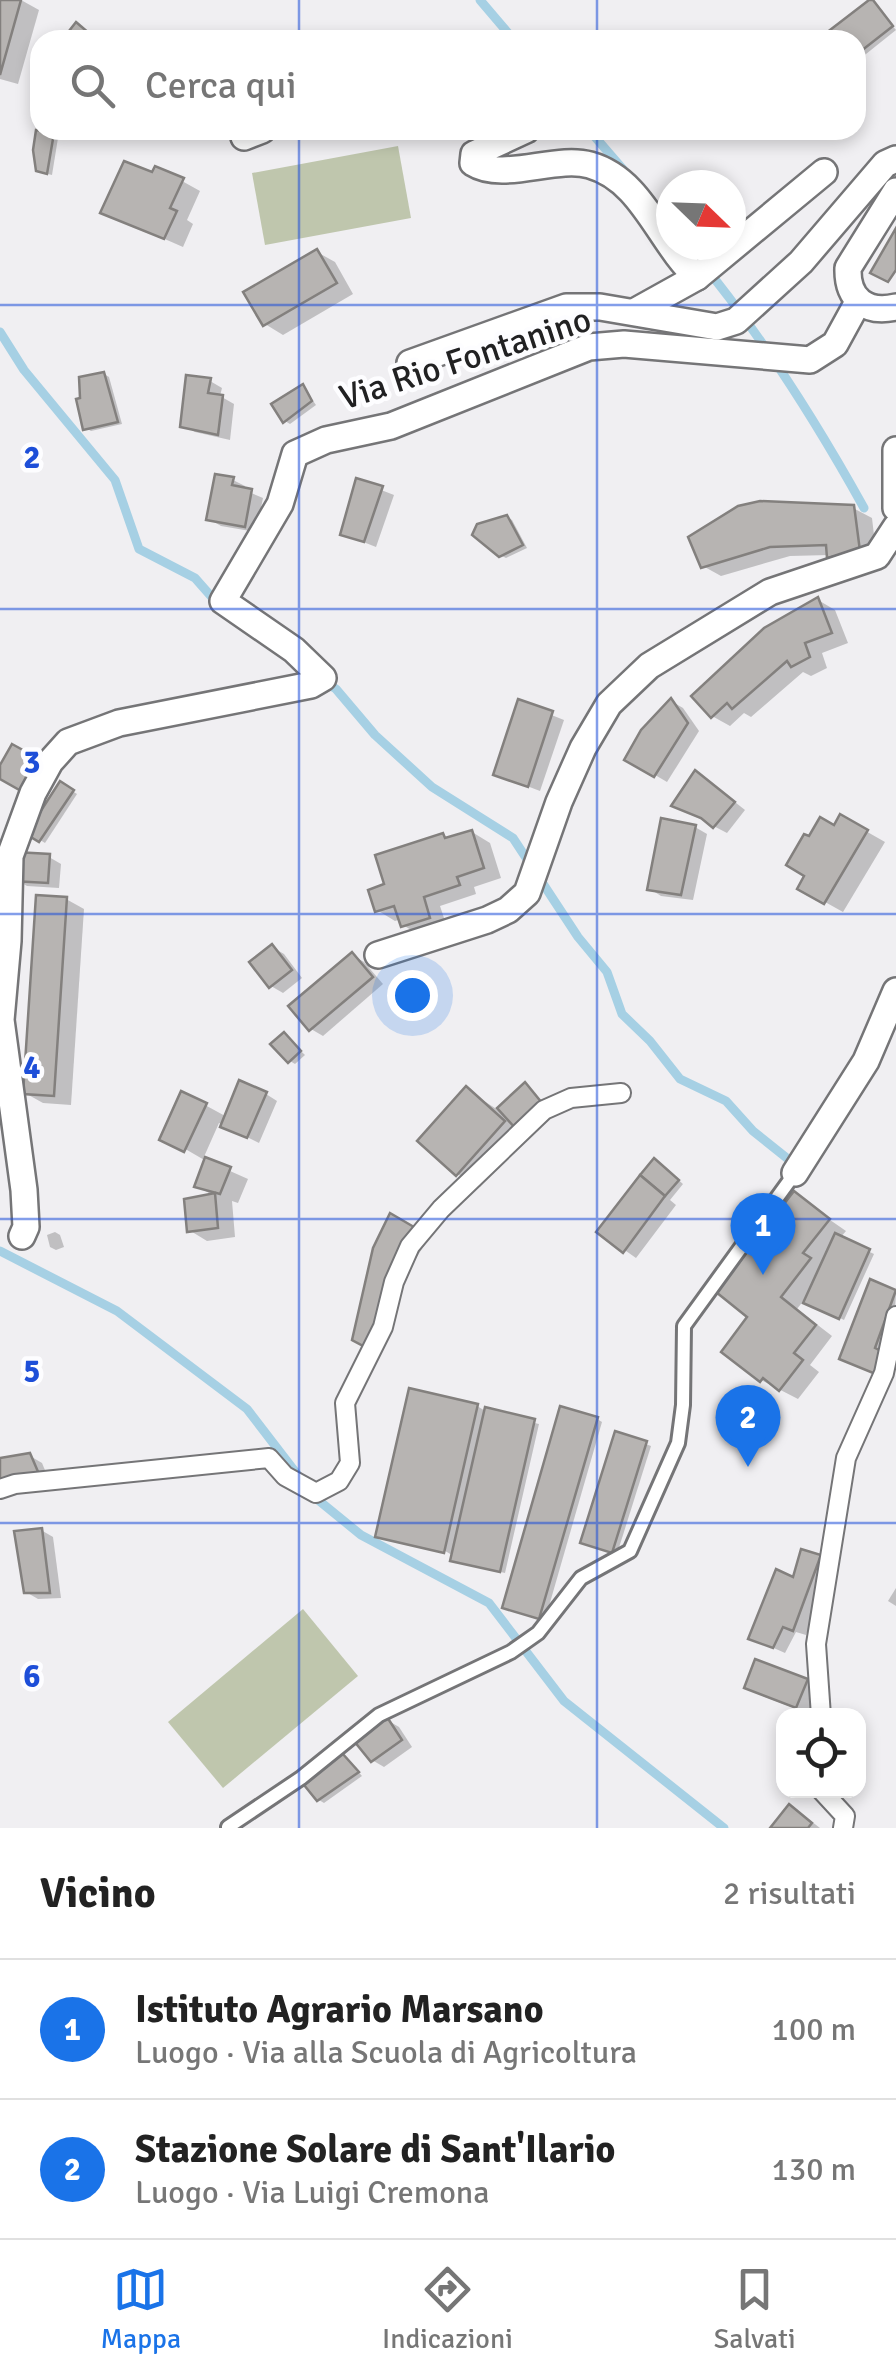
<!DOCTYPE html>
<html lang="it">
<meta charset="utf-8">
<style>
body{margin:0;font-family:Signika,sans-serif;background:#f6f6f6;color:#222}
.controls{position:absolute;right:30px;bottom:30px;display:grid;overflow:hidden;border-radius:20px;box-shadow:0 5px 15px #0003}
.controls button{width:90px;height:90px;display:grid;place-items:center;padding:0;border:0;border-bottom:2px solid #e0e0e0;background:#fff;color:#222;font:50px sans-serif}
.compass{position:absolute;left:656px;top:170px;width:90px;height:90px;border-radius:50%;background:#fff;box-shadow:0 5px 15px #0003;rotate:113deg}
.you{position:absolute;left:412px;top:995px;width:35px;height:35px;margin:-25px;border:8px solid #fff;border-radius:50%;background:#1a73e8;box-shadow:0 0 0 15px #1a73e833}
.badge{display:grid;place-items:center;width:65px;height:65px;border-radius:50%;background:#1a73e8;color:#fff;font-size:32px;font-weight:700}
.pin{position:absolute;translate:-50% -82px;filter:drop-shadow(0 2px 5px #0008)}
.pin::after{content:'';position:absolute;top:52px;width:35px;height:30px;background:inherit;clip-path:polygon(0 0,100% 0,50% 100%)}
.list{margin:0;padding:0;list-style:none}
h2{display:flex;justify-content:space-between;align-items:center;height:130px;margin:0;padding:0 40px;font-size:42px}
h2 small{font-size:32px;font-weight:400;color:#767676}
.list li{display:grid;grid-template-columns:65px 1fr auto;gap:30px;align-items:center;box-sizing:border-box;height:140px;padding:0 40px;border-top:2px solid #e0e0e0}
.list b{display:block;font-size:38px;white-space:nowrap}
.list p{margin:0;font-size:32px;white-space:nowrap;color:#767676}
.list em{font-size:32px;font-style:normal;color:#767676}
.icon{flex:none;width:55px;height:55px;fill:none;stroke:currentColor;stroke-width:2;stroke-linecap:round;stroke-linejoin:round}
.map{position:relative;flex:none;width:896px;height:1828px;overflow:hidden}
.search{position:absolute;background:#fff;box-shadow:0 5px 15px #0003;left:30px;right:30px;top:30px;height:110px;display:flex;align-items:center;gap:25px;box-sizing:border-box;padding:0 35px;border-radius:30px;color:#767676;font-size:38px}
.sheet{height:410px;background:#fff}
nav{display:flex;justify-content:space-around;align-items:center;box-sizing:border-box;height:140px;border-top:2px solid #e0e0e0;background:#fff;font-size:28px;color:#767676}
nav a{display:grid;justify-items:center;gap:5px}
nav .on{color:#1a73e8}
.map>svg:first-child{display:block}
.green{fill:#bfc6ad}
.shadow{fill:#0003}
.lines{fill:none;stroke-linecap:round;stroke-linejoin:round}
.stream{stroke:#a6d0e4;stroke-width:9}
.building{fill:#b7b4b2;stroke:#83807e;stroke-width:2.5}
.service-casing{stroke:#757577;stroke-width:18}
.pedestrian-casing{stroke:#757577;stroke-width:22}
.minor-casing{stroke:#757577;stroke-width:30}
.service{stroke:#fff;stroke-width:12}
.pedestrian{stroke:#fff;stroke-width:18}
.minor{stroke:#fff;stroke-width:25}
.grid{fill:none;stroke:#1d4ed8;stroke-width:2.5;stroke-opacity:0.55}
.labels{text-anchor:middle;stroke-width:9;stroke-linejoin:round;paint-order:stroke}
.street-label{font-size:35px;fill:#212122;stroke:#fdfdff}
.grid-label{font-size:32px;text-anchor:middle;font-weight:bold;fill:#1d4ed8;stroke:#fdfdff;stroke-width:9;stroke-linejoin:round;paint-order:stroke}
</style>
<div class="map">
<svg width="896" height="1828" viewBox="0 0 896 1828">
<rect width="100%" height="100%" fill="#f0eff2"/>
<g class="green">
<path d="M398,146L411,218L265,245L252,173Z"/>
<path d="M303,1609L358,1676L223,1788L168,1722Z"/>
</g>
<g class="shadow">
<path d="M0,0H21L39,10L18,84L0,79Z"/>
<path d="M871,1L896,30L856,62V40H822Z"/>
<path d="M53,135L58,138L52,175L44,173Z"/>
<path d="M154,175L182,181L200,191L187,220L193,224L183,247L103,212Z"/>
<path d="M317,252L335,262L353,294L283,335L265,324Z"/>
<path d="M104,374L109,377L122,424L91,431L86,428Z"/>
<path d="M210,381L222,388L220,396L234,404L230,440L195,432L183,425Z"/>
<path d="M303,387L316,405L290,424L285,421Z"/>
<path d="M233,480L245,486L244,490L263,498L256,532L221,526L209,519Z"/>
<path d="M358,481L394,495L376,547L343,534Z"/>
<path d="M853,508L872,518L877,561L847,566L829,555L790,556L721,576L703,566Z"/>
<path d="M507,517L512,520L527,548L506,558L500,555Z"/>
<path d="M818,600L835,610L848,643L822,653L827,668L811,676L803,672L751,717L744,713L730,726L712,716Z"/>
<path d="M671,701L683,708L699,731L667,782L628,759Z"/>
<path d="M519,702L564,720L540,791L496,774Z"/>
<path d="M707,780L745,810L727,833L675,806Z"/>
<path d="M61,784L77,794L45,843L29,833Z"/>
<path d="M841,817L885,842L843,912L800,888L807,875L810,840L834,828Z"/>
<path d="M695,827L707,834L693,900L661,896L650,889Z"/>
<path d="M472,832L490,843L501,878L474,887L476,894L440,906L447,927L421,936L403,925L401,919L395,921L377,910L443,835L450,839Z"/>
<path d="M49,857L61,864L59,888L27,886L15,879Z"/>
<path d="M66,899L84,909L71,1105L43,1103L25,1093Z"/>
<path d="M272,947L284,954L302,978L283,993L271,986Z"/>
<path d="M352,955L364,962L383,984L323,1036L311,1029Z"/>
<path d="M284,1035L305,1055L295,1064L290,1061Z"/>
<path d="M525,1086L546,1107L527,1136L480,1187L457,1174L467,1090L498,1110Z"/>
<path d="M266,1094L277,1101L259,1143L219,1123L203,1159L248,1179L238,1203L232,1201L235,1237L207,1241L189,1230L214,1196L197,1186L206,1161L175,1143L205,1105L227,1117Z"/>
<path d="M660,1164L683,1184L670,1200L676,1205L636,1258L599,1232Z"/>
<path d="M794,1195L846,1231L840,1238L874,1254L844,1320L804,1300L797,1309L832,1336L810,1365L819,1372L798,1399L761,1380L751,1316Z"/>
<path d="M391,1217L429,1238L409,1269L390,1332L380,1353Z"/>
<path d="M55,1232L60,1235L64,1247L56,1250L50,1247L47,1235Z"/>
<path d="M872,1282L896,1293L892,1360L854,1364Z"/>
<path d="M477,1406L487,1412L539,1424L505,1573L458,1562L452,1555L435,1545L436,1551L378,1536Z"/>
<path d="M597,1419L602,1422L545,1620L510,1610Z"/>
<path d="M617,1434L651,1446L617,1554L588,1545Z"/>
<path d="M30,1456L42,1463L49,1480L0,1477V1461Z"/>
<path d="M41,1530L53,1537L61,1598L38,1599L26,1592Z"/>
<path d="M820,1558L831,1564L806,1635L796,1632L785,1653L751,1638L794,1580Z"/>
<path d="M896,1588V1606L888,1601Z"/>
<path d="M806,1682L824,1692L815,1716L765,1697L747,1687Z"/>
<path d="M387,1720L399,1727L412,1747L384,1767L372,1760Z"/>
<path d="M347,1759L362,1776L324,1803L319,1800L308,1785Z"/>
<path d="M790,1807L807,1818L820,1828H773Z"/>
</g>
<g class="lines">
<g class="stream">
<path d="M480,0L514,40"/>
<path d="M589,130L627,174"/>
<path d="M687,245C755,325 813,416 864,508"/>
<path d="M0,332L24,370L115,480L139,549L195,578L217,603"/>
<path d="M322,680L336,689L375,735L432,787L513,838L578,937L607,972L622,1014L650,1041L680,1079L726,1101L753,1131L788,1159"/>
<path d="M0,1251L117,1311L247,1409L300,1478"/>
<path d="M312,1495L361,1535L489,1603L564,1701L724,1828"/>
</g>
</g>
<g class="building">
<path d="M0,0H21L0,75Z"/>
<path d="M869,0H873L893,26L856,55V40H817Z"/>
<path d="M76,22L97,40H62Z"/>
<path d="M36,130L54,133L47,174L36,171L33,150Z"/>
<path d="M124,161L152,172L155,166L184,178L170,208L177,211L164,239L100,213Z"/>
<path d="M896,228V270L888,282L870,273Z"/>
<path d="M317,249L337,283L263,326L243,292Z"/>
<path d="M104,372L118,422L83,430L76,399L80,398L79,377Z"/>
<path d="M186,375L211,378L208,393L223,395L218,435L180,427Z"/>
<path d="M303,384L312,401L283,423L271,404Z"/>
<path d="M215,474L234,477L232,485L252,489L245,527L206,520Z"/>
<path d="M356,478L383,486L364,542L340,535Z"/>
<path d="M760,501L854,505L860,551L827,558L826,545L770,547L701,568L688,537L738,506Z"/>
<path d="M507,515L523,545L499,557L472,535L477,524Z"/>
<path d="M818,597L832,633L805,643L810,657L791,667L787,661L732,709L727,703L711,718L691,696L764,628Z"/>
<path d="M671,698L688,723L654,777L624,760L641,730Z"/>
<path d="M518,699L553,711L528,787L493,775Z"/>
<path d="M12,744L41,760L23,792L0,779V765Z"/>
<path d="M695,770L735,802L713,828L701,818L671,806Z"/>
<path d="M60,781L74,790L39,842L26,834Z"/>
<path d="M840,814L868,830L824,904L797,889L804,876L786,865L804,834L809,836L820,817L834,825Z"/>
<path d="M661,818L696,825L681,895L647,890Z"/>
<path d="M472,830L484,868L457,877L460,885L424,897L430,918L401,927L394,906L375,912L368,890L384,884L375,855L443,833L445,838Z"/>
<path d="M15,852L50,854L48,883L12,881Z"/>
<path d="M36,895L67,897L54,1096L23,1094Z"/>
<path d="M272,944L292,970L269,988L249,962Z"/>
<path d="M352,952L373,977L309,1031L288,1006Z"/>
<path d="M284,1032L301,1051L288,1063L270,1044Z"/>
<path d="M239,1080L267,1092L247,1138L220,1127Z"/>
<path d="M525,1082L542,1103L516,1129L497,1108Z"/>
<path d="M466,1086L505,1121L456,1176L417,1141Z"/>
<path d="M181,1091L207,1103L184,1152L159,1140Z"/>
<path d="M205,1157L231,1167L220,1194L194,1187Z"/>
<path d="M654,1158L679,1180L665,1196L640,1175Z"/>
<path d="M640,1175L665,1196L623,1253L596,1232Z"/>
<path d="M794,1191L830,1219L803,1253L811,1258L781,1297L816,1325L794,1353L803,1360L779,1391L763,1378L760,1382L721,1352L747,1317L716,1292Z"/>
<path d="M215,1193L218,1228L187,1232L184,1199Z"/>
<path d="M390,1213L419,1230L367,1348L352,1340L373,1248Z"/>
<path d="M835,1233L870,1249L839,1319L803,1303Z"/>
<path d="M870,1279L896,1290L875,1348L881,1351L878,1375L839,1359Z"/>
<path d="M409,1388L478,1404L444,1553L375,1537Z"/>
<path d="M560,1406L598,1417L539,1619L502,1608Z"/>
<path d="M485,1407L535,1419L500,1572L450,1561Z"/>
<path d="M615,1431L647,1441L612,1553L580,1543Z"/>
<path d="M30,1453L39,1474L0,1480V1458Z"/>
<path d="M42,1528L50,1593H24L14,1531Z"/>
<path d="M801,1549L821,1555L793,1631L783,1627L773,1648L748,1639L776,1569L793,1577Z"/>
<path d="M755,1659L808,1679L796,1708L744,1688Z"/>
<path d="M387,1717L402,1740L371,1762L354,1741Z"/>
<path d="M342,1753L359,1772L317,1801L304,1785Z"/>
<path d="M789,1804L812,1823L808,1828H770Z"/>
</g>
<g class="lines">
<defs>
<path id="service" d="M228,1827L301,1778L379,1715L511,1652L538,1633L581,1578L630,1551L678,1443L683,1405L684,1326L795,1173"/>
<g id="pedestrian">
<path d="M0,1489L15,1484L269,1458L285,1476L316,1493L339,1481L350,1463L345,1403L383,1327L394,1282L410,1246L441,1209L544,1110L571,1098L621,1093"/>
<path d="M821,1716L816,1644L846,1458L884,1373L896,1316"/>
<path d="M821,1790L845,1816L843,1828"/>
</g>
<g id="minor">
<path d="M526,130L474,154L473,163C503,182 556,155 590,165C643,180 659,243 697,277"/>
<path d="M244,137L262,130"/>
<path d="M896,191L848,268C847,299 866,314 896,307"/>
<path d="M634,312L697,277L824,172"/>
<path d="M410,363L566,307H600L717,327L736,321L801,262L885,164L896,159"/>
<path d="M896,450V508"/>
<path d="M378,955L487,920L508,910L527,893L559,802L583,748L609,704L649,666L770,592L877,556L896,527"/>
<path d="M795,1173L866,1061L896,991"/>
<path d="M22,1236L26,1227L24,1190L1,1020L8,941L10,856L33,793L50,762L68,742L119,723L311,685L323,678L294,650L223,601L280,504L295,454L326,440L391,426L589,347L624,344L810,360L835,344L858,302"/>
</g>
</defs>
<use href="#service" class="service-casing"/>
<use href="#pedestrian" class="pedestrian-casing"/>
<use href="#minor" class="minor-casing"/>
<use href="#service" class="service"/>
<use href="#pedestrian" class="pedestrian"/>
<use href="#minor" class="minor"/>
</g>
<path class="grid" d="M299,0V40M597,0V40M299,130V1828M597,130V1828M0,305H896M0,609H896M0,914H896M0,1219H896M0,1523H896"/>
<g class="labels">
<g class="street-label">
<text transform="translate(465 358) rotate(-18)" y="12">Via Rio Fontanino</text>
</g>
</g>
<g class="grid-label">
<text x="32" y="468">2</text>
<text x="32" y="773">3</text>
<text x="32" y="1078">4</text>
<text x="32" y="1382">5</text>
<text x="32" y="1687">6</text>
</g>
</svg>
<div class="controls">
<button><svg class="icon" aria-label="locate" viewBox="0 0 24 24"><circle cx="12" cy="12" r="6"/><path d="M12 2v4M12 18v4M2 12h4M18 12h4"/></svg></button>
</div>
<svg class="compass" viewBox="-18 -18 36 36"><path d="M0-13l5 13h-10z" fill="#e53935"/><path d="M0 13l5-13h-10z" fill="#767676"/></svg>
<div class="you"></div>
<div class="pin badge" style="left:763px;top:1275px">1</div>
<div class="pin badge" style="left:748px;top:1467px">2</div>
<div class="search"><svg class="icon" aria-label="search" viewBox="0 0 24 24"><circle cx="10" cy="10" r="6"/><path d="M15 15l6 6"/></svg>Cerca qui</div>
</div>
<section class="sheet">
<h2>Vicino<small>2 risultati</small></h2>
<ul class="list">
<li><span class="badge">1</span><div><b>Istituto Agrario Marsano</b><p>Luogo · Via alla Scuola di Agricoltura</p></div><em>100 m</em></li>
<li><span class="badge">2</span><div><b>Stazione Solare di Sant'Ilario</b><p>Luogo · Via Luigi Cremona</p></div><em>130 m</em></li>
</ul>
</section>
<nav>
<a class="on"><svg class="icon" aria-label="map" viewBox="0 0 24 24"><path d="M3 6l6-2 6 2 6-2v14l-6 2-6-2-6 2zM9 4v14M15 6v14"/></svg>Mappa</a>
<a><svg class="icon" aria-label="directions" viewBox="0 0 24 24"><path d="M12 3l9 9-9 9-9-9zM9 14v-3h6M13 9l2 2-2 2"/></svg>Indicazioni</a>
<a><svg class="icon" aria-label="saved" viewBox="0 0 24 24"><path d="M7 4h10v16l-5-4-5 4z"/></svg>Salvati</a>
</nav>
